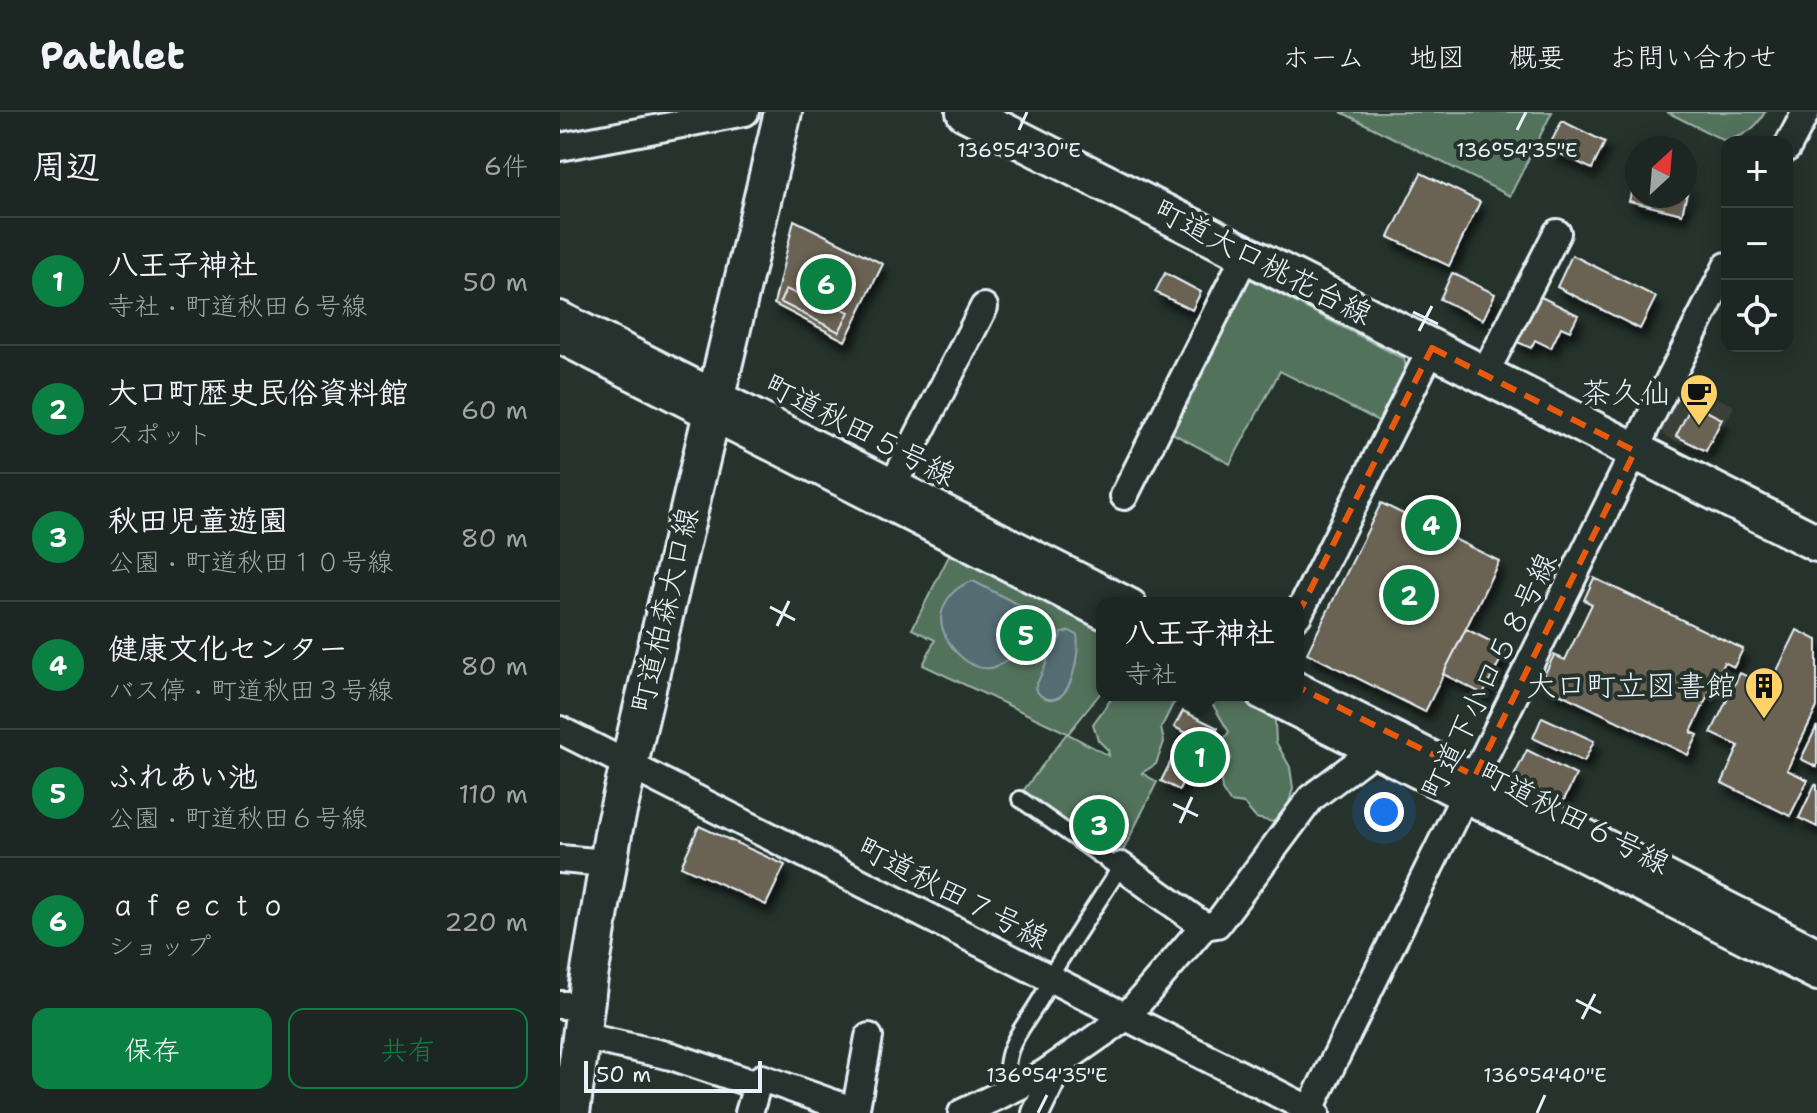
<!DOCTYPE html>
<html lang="ja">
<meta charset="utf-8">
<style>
body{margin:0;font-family:"Shantell Sans","Klee One",sans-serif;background:#252e2a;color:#f1f3f6}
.controls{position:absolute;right:24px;top:24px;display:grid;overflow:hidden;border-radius:16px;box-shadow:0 4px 20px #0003}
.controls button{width:72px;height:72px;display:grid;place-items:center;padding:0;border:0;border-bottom:2px solid #3a4340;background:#1c2622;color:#f1f3f6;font:40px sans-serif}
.compass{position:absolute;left:1065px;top:24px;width:72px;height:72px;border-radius:50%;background:#1c2622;box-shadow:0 4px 20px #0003;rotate:26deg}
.scale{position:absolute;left:24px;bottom:20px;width:178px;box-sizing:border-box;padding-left:8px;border:4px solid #e8f1f8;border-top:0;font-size:22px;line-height:28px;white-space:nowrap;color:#e8f1f8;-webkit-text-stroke:6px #26332d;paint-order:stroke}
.you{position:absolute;left:824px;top:700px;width:28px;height:28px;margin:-20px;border:6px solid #fff;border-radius:50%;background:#1a73e8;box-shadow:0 0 0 12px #1a73e833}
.badge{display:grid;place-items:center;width:52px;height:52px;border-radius:50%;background:#0b8043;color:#fff;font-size:26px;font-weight:700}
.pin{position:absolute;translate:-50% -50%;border:4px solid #fff;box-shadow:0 2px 8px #0006}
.popup{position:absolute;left:536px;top:485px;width:208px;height:104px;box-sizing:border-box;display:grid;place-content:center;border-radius:16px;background:#1c2622;filter:drop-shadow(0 2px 6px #0005);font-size:26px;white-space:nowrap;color:#a0a5a5}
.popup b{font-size:30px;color:#f1f3f6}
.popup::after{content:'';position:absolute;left:50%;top:100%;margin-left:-16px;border:16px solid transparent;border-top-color:#1c2622}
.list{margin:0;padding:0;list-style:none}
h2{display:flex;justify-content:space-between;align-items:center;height:104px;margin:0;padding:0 32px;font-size:34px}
h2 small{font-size:26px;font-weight:400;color:#a0a5a5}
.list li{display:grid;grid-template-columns:52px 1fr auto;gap:24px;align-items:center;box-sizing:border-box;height:128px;padding:0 32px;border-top:2px solid #3a4340}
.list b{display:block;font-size:30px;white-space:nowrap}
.list p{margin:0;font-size:26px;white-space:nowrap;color:#a0a5a5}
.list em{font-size:26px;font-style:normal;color:#a0a5a5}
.actions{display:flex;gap:16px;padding:24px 32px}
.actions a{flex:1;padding:18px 0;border:2px solid #0b8043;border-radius:16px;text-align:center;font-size:28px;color:#0b8043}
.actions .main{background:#0b8043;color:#fff}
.icon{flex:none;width:44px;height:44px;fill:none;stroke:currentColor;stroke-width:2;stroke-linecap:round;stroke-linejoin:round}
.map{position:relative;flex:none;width:1257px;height:1001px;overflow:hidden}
header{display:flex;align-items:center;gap:48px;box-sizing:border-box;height:112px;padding:0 40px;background:#1c2622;border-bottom:2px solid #3a4340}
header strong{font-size:38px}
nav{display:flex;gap:44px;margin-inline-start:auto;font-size:28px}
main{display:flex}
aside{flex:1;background:#1c2622}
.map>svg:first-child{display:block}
.built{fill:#3a4138}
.green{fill:#52725b;stroke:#9db2aa;stroke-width:2}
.water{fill:#556c73;stroke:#90a1a8;stroke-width:2}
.building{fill:#6a6252;stroke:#e8f1f8;stroke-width:2;filter:url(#shadow)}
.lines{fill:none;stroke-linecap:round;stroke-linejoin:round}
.lane-casing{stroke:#e8f1f8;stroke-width:20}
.street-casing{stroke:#e8f1f8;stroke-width:32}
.secondary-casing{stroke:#e8f1f8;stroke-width:42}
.lane{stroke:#26332d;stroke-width:14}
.street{stroke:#26332d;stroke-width:26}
.secondary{stroke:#26332d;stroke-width:36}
.marked{fill:none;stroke:#e8590c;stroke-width:6;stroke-dasharray:16 10;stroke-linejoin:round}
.ticks{fill:none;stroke:#e8f1f8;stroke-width:3}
.labels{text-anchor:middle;stroke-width:8;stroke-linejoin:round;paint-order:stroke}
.street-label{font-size:30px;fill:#e8f1f8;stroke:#26332d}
.poi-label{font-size:30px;fill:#e8f1f8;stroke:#26332d;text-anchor:end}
.ticks-label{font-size:20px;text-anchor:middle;fill:#e8f1f8;stroke:#26332d;stroke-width:8;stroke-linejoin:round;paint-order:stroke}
</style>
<header>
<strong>Pathlet</strong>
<nav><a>ホーム</a><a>地図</a><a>概要</a><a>お問い合わせ</a></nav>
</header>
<main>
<aside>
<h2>周辺<small>6件</small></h2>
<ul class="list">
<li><span class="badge">1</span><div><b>八王子神社</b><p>寺社 · 町道秋田６号線</p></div><em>50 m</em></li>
<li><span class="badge">2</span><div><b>大口町歴史民俗資料館</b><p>スポット</p></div><em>60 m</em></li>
<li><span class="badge">3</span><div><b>秋田児童遊園</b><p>公園 · 町道秋田１０号線</p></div><em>80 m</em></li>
<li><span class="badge">4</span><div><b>健康文化センター</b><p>バス停 · 町道秋田３号線</p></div><em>80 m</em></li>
<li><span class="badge">5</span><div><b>ふれあい池</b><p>公園 · 町道秋田６号線</p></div><em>110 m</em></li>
<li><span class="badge">6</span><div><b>ａｆｅｃｔｏ</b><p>ショップ</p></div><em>220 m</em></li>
</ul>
<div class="actions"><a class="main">保存</a><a>共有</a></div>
</aside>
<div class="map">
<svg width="1257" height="1001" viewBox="0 0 1257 1001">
<defs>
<filter id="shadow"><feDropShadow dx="5" dy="9" stdDeviation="4" flood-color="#0009"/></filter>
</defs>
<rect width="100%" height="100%" fill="#26332d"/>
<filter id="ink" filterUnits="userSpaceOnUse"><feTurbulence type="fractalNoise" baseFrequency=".0125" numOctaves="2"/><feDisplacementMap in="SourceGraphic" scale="16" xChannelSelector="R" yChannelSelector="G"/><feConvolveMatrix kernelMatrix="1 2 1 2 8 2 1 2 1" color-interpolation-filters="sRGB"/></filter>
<g filter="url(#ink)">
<path class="built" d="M1123,269L1174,294L1148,346L1103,323L1100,315Z"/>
<g class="green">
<path d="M781,0H992L950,84Z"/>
<path d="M1107,0H1205C1196,17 1183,26 1163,28Z"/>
<path d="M690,167L844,247L848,263L824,312L720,259L670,352L612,321Z"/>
<path d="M394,434L542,509V579L508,622L549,644L548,638L538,628L533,612L554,583H622L613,592L601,616L604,630L596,652L582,661L597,670L557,751L460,683L507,621L363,553L375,528L352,517Z"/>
<path d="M647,583H704L706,585L715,609L716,630L730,655L733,676L728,694L713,710L696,706L684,692L670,690L662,678L660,660L671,646L662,629L669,620Z"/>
</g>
<g class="water">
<path d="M413,469L463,495C467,501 467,505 469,512C470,516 473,520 473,524C474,538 457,542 447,548C442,551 437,555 431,556C413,559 395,542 387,527C382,518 379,507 383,497C388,483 399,473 413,469Z"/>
<path d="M510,519L517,523C520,539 513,590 489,587C481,586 478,581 475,576L487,550L488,542L495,536L502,521Z"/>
</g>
<g class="building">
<path d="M1002,9L1045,30L1032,57L988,36Z"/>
<path d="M1077,59V84H1125V72L1129,73L1122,102L1069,89Z"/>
<path d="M861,61L920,90L889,154L829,125Z"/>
<path d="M234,108L323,152L285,229L214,192Z"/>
<path d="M1012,143L1096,185L1080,217L997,175Z"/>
<path d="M605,161L641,180L632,198L595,180Z"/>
<path d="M892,161L935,182L923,208L880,187Z"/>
<path d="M240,175L289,200L279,220L220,190L226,177L236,182Z"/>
<path d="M975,182L1018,203L1010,219L1001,215L991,236L975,228L971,236L953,228Z"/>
<path d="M1132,292L1162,307L1146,339L1116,324Z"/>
<path d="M821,391L939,449L865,600L747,541Z"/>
<path d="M1034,466L1183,537L1174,555L1164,550L1131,620L1138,623L1128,643L980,572L994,543L1005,548L1032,492L1024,488Z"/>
<path d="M906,517L946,537L923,582L883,562Z"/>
<path d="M1237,518L1257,528V595L1227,658L1248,668L1230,704L1162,671L1179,634L1151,621L1180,561L1209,575Z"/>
<path d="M623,599L658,616L650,632L614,615Z"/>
<path d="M982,605L1034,629L1024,650L973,626Z"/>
<path d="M1257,614V655L1241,647Z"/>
<path d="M967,638L1016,663L1003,690L953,666Z"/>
<path d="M612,647L630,657L619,678L601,669Z"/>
<path d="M1255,672L1257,673V715L1239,706Z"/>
<path d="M139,714L225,753L206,793L121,754Z"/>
</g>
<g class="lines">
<defs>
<g id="lane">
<path d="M460,687L559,757"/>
<path d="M448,980C440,929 467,916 487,875C490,870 492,863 494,858L561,754"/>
</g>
<g id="street">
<path d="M0,35L185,0"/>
<path d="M1227,36L1246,0"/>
<path d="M0,203L572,491"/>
<path d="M0,228L542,503"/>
<path d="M924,263L997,121"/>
<path d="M334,371L424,195"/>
<path d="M564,384L686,142"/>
<path d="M738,503L872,236"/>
<path d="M738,574L1257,839"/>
<path d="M700,583L1257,865"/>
<path d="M0,618L756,1001"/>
<path d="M0,747L47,751"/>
<path d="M561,754L644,814"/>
<path d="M0,893H26"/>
<path d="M21,924L111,944L197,973L189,1001"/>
<path d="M197,973L202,966L295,999"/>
<path d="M295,1001L309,925"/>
<path d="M402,1001L484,962L566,905L644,814L657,812L751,686L812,640"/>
<path d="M476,1001L490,972L484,962"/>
<path d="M748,1001L1075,339L1087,312L1167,154"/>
</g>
<g id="secondary">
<path d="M405,0L1257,431"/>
<path d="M11,1001L29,865L54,716L223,0"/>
</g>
</defs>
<use href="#lane" class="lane-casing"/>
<use href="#street" class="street-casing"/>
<use href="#secondary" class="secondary-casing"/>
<use href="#lane" class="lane"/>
<use href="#street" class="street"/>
<use href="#secondary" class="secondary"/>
</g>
</g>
<path class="marked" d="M872,236L1075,339L915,664L709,560Z"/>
<path class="ticks" d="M459,18L467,0M957,18L966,0M853,200L878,212M859,219L872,194M210,495L235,508M217,514L229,489M613,692L638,704M620,711L632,685M1016,888L1041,901M1022,907L1035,882M478,1001L487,983M977,1001L985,983"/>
<defs>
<symbol id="cafe-pin" viewBox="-11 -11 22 30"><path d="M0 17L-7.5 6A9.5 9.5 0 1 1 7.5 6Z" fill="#ffd166" stroke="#26332d"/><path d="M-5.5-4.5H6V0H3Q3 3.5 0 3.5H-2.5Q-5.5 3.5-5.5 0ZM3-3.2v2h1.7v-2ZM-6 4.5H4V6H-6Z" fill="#111"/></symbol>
<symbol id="building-pin" viewBox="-11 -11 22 30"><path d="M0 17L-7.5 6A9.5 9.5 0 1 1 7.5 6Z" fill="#ffd166" stroke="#26332d"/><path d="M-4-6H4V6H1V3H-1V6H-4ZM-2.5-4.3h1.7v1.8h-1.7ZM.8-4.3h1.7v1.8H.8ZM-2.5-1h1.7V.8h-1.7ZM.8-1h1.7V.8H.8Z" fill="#111"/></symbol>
</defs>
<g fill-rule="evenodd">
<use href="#cafe-pin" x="1117" y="259" width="44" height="60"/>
<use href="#building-pin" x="1182" y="552" width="44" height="60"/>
</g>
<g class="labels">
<g class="street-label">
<text transform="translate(703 150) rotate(27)" y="10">町道大口桃花台線</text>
<text transform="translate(300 318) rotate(27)" y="10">町道秋田５号線</text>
<text transform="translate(105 498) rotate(-77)" y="10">町道柏森大口線</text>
<text transform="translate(929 564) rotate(-64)" y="10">町道下小口５８号線</text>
<text transform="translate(1014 706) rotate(27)" y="10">町道秋田６号線</text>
<text transform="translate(393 781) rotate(27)" y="10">町道秋田７号線</text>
</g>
<g class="poi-label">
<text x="1111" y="291">茶久仙</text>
<text x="1176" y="584">大口町立図書館</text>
</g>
</g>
<g class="ticks-label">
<text x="459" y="45">136°54'30"E</text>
<text x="957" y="45">136°54'35"E</text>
<text x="487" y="970">136°54'35"E</text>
<text x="985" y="970">136°54'40"E</text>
</g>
</svg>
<div class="controls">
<button>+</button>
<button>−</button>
<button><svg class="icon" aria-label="locate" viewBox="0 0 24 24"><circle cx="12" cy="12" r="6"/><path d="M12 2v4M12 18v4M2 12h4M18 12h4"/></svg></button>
</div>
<svg class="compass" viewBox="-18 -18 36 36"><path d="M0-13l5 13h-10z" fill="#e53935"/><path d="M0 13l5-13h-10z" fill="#a0a5a5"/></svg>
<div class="scale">50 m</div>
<div class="you"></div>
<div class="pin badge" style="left:640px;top:645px">1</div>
<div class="popup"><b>八王子神社</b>寺社</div>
<div class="pin badge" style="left:849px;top:483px">2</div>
<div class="pin badge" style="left:539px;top:713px">3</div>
<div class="pin badge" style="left:871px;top:413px">4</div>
<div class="pin badge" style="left:466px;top:523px">5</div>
<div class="pin badge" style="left:266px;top:172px">6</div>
</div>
</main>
